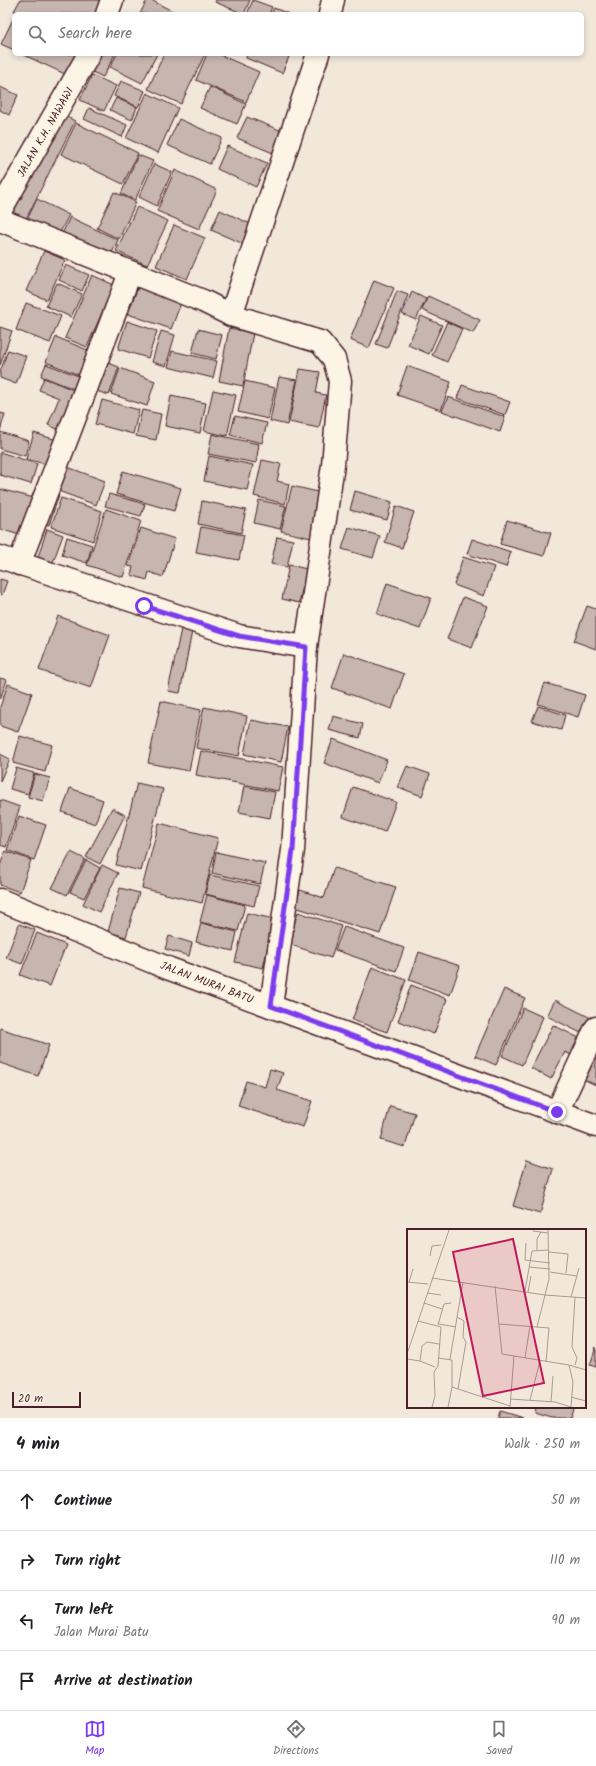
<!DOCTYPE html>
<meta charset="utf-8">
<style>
body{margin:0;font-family:Kalam,sans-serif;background:#f6f6f6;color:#202124}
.scale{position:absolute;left:12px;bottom:10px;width:69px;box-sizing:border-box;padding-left:4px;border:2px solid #4a1f2b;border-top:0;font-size:11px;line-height:14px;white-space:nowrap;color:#4a1f2b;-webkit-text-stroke:3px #fcf5e5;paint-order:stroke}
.stop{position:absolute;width:12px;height:12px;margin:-9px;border:3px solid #7c3aed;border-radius:50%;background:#fff}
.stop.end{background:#7c3aed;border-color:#fff;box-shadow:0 1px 4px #0008}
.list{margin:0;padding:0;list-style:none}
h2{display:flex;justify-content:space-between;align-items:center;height:52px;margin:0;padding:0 16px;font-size:17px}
h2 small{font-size:13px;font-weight:400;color:#757577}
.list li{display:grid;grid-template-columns:26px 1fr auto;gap:12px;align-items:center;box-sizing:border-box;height:60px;padding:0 16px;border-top:1px solid #e0e0e0}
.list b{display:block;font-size:15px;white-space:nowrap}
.list p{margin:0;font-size:13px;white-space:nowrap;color:#757577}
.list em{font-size:13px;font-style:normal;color:#757577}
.icon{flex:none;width:22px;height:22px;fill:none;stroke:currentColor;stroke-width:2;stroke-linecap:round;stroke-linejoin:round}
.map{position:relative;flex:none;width:596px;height:1418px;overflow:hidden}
.search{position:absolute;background:#fff;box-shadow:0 2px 6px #0003;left:12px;right:12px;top:12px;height:44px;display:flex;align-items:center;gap:10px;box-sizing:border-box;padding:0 14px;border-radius:6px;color:#757577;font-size:15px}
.sheet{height:292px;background:#fff}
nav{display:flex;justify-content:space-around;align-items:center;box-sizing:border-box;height:56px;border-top:1px solid #e0e0e0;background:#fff;font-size:11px;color:#757577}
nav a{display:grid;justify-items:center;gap:2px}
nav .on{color:#7c3aed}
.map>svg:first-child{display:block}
.building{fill:#c7b6af;stroke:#4a1f2b}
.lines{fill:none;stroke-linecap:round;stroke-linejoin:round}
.minor-casing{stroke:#4a1f2b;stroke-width:25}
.minor{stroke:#fcf5e5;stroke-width:22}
.route{stroke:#7c3aed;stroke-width:5}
.labels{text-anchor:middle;stroke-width:3.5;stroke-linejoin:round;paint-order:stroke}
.street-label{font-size:11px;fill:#4a1f2b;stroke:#fcf5e5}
.inset-road{fill:none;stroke:#ae9894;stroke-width:1}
.view{fill:#c2185b;fill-opacity:0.15;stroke:#c2185b;stroke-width:2}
.inset-edge{fill:none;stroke:#4a1f2b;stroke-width:2}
</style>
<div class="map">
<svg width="596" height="1418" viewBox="0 0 596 1418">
<rect width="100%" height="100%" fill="#f1e8da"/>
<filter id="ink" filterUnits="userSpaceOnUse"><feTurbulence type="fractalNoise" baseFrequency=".025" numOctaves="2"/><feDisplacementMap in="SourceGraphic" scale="8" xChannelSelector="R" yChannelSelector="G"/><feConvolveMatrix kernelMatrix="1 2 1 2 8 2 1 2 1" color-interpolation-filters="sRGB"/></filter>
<g filter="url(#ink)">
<g class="building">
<path d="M20,0H97L101,2L96,14H21L14,11Z"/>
<path d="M147,0H151L178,14H140Z"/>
<path d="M216,0H250L244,14L215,2Z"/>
<path d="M253,0L272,7L269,14H247Z"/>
<path d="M274,8L289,14H271Z"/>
<path d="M14,17V50L1,44Z"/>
<path d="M22,54H77L67,75Z"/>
<path d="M92,54H115L103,77L84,68Z"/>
<path d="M117,54H157L142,83L110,67Z"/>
<path d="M164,54H205L181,104L148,89Z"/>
<path d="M207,54H218L259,72L246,102L196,80Z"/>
<path d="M247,54H283L289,57L282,73L246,58Z"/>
<path d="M92,75L116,86L104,111L80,100Z"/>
<path d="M121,81L145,91L138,107L114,96Z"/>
<path d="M0,87L18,95L9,115L0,110Z"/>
<path d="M210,87L246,104L237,124L200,108Z"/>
<path d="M147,93L178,108L158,153L126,138Z"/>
<path d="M116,98L137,107L132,120L110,110Z"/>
<path d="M89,108L127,125L122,137L84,119Z"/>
<path d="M61,114L75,121L26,219L12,212Z"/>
<path d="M247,117L282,131L273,153L237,138Z"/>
<path d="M179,119L222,138L210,164L167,145Z"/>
<path d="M76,123L138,153L123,184L61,154Z"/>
<path d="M227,146L267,163L256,187L217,169Z"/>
<path d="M138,155L153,161L135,200L121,194Z"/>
<path d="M154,164L172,172L157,206L139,197Z"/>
<path d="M175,170L217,190L199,229L157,211Z"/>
<path d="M114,192L136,202L119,239L97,228Z"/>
<path d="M37,199L69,215L57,238L26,222Z"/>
<path d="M137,207L168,221L147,265L116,251Z"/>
<path d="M220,210L255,226L246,245L211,230Z"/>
<path d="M70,217L118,240L110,257L62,234Z"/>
<path d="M174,225L205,238L187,279L156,266Z"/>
<path d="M44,251L65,260L47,300L26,291Z"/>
<path d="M66,265L89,275L82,291L59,280Z"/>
<path d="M92,275L114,285L87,347L65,338Z"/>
<path d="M374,280L394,288L369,348L350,340Z"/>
<path d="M57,283L82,294L71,317L46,306Z"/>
<path d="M138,287L181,303L171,329L128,314Z"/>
<path d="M397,291L408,295L387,348L376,344Z"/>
<path d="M412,292L426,299L416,320L402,314Z"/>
<path d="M428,296L480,320L473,333L422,310Z"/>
<path d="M26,303L61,316L50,343L16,330Z"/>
<path d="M421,316L442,325L429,354L408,345Z"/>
<path d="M127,321L157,331L148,358L118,349Z"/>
<path d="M447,322L462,329L447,362L432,355Z"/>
<path d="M0,327L12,331L0,365Z"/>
<path d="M229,328L253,333L243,386L219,381Z"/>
<path d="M198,329L222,335L216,359L192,353Z"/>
<path d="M161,331L175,335L166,366L152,362Z"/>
<path d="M56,337L97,354L87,378L46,362Z"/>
<path d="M8,350L26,356L16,384L0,378V372Z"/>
<path d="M172,351L217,361L213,378L168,367Z"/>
<path d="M103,361L119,367L109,395L93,390Z"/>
<path d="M46,364L84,378L79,391L41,376Z"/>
<path d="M407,366L451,382L441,410L397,395Z"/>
<path d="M120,368L155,381L147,406L111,394Z"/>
<path d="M300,369L320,372L316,393L326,395L319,428L289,422Z"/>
<path d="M279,377L297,380L287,425L270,421Z"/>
<path d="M44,378L76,391L60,430L48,425L59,398L39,390Z"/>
<path d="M245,381L275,388L268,419L238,412Z"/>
<path d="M462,385L510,402L505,415L457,398Z"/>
<path d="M213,390L236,395L227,436L204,431Z"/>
<path d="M171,396L206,403L200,433L165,426Z"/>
<path d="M448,397L505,417L500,432L442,411Z"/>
<path d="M102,400L139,410L133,434L95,424Z"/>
<path d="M142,410L161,414L156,440L136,436Z"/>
<path d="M0,413L5,414L0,431Z"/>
<path d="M235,416L267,423L262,443L230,435Z"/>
<path d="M0,432L29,441L25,456L0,449Z"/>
<path d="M34,433L57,440L49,465L26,459Z"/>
<path d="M212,434L259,444L256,463L208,454Z"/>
<path d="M0,452L37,464L31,484L0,475Z"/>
<path d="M209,456L253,465L247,490L204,481Z"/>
<path d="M262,460L281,464L277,481L289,484L285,504L254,496Z"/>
<path d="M62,465L105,481L96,505L53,489Z"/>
<path d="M123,471L181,488L174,511L116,494Z"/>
<path d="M292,486L322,493L311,538L281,531Z"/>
<path d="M0,489L34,498L23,536L0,529Z"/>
<path d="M355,491L392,502L387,520L350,510Z"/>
<path d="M49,492L59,495L49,525L39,522Z"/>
<path d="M109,494L145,504L141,516L105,506Z"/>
<path d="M61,498L102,511L93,541L51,527Z"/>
<path d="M259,500L286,506L280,529L254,523Z"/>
<path d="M202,501L246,510L241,533L198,524Z"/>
<path d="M396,506L414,512L402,548L385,542Z"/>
<path d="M106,509L141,521L123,577L87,565Z"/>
<path d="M507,520L551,533L544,556L500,544Z"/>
<path d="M201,527L244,535L239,560L196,552Z"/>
<path d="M349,527L380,536L373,558L342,549Z"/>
<path d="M141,528L175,539L163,577L149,572L147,580L131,575L133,567L128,566Z"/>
<path d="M47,529L63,535L53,562L38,557Z"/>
<path d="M67,537L92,545L87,563L62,555Z"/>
<path d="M277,537L293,540L287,567L271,564Z"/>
<path d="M472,539L511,552L506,567L467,554Z"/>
<path d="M463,557L494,567L484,596L454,585Z"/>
<path d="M289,565L307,569L299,603L282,599Z"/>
<path d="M0,579L7,581L2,595L0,594Z"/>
<path d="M387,583L431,598L420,629L377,614Z"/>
<path d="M463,597L488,606L472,648L447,639Z"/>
<path d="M587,606L596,609V649L574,641Z"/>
<path d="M58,616L110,635L91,688L39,670Z"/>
<path d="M181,629L192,631L180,693L168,691Z"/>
<path d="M344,653L404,674L392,709L332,688Z"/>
<path d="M0,678L7,680L0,699Z"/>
<path d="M545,683L585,695L578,717L538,704Z"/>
<path d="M8,684L32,693L18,732L0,726V707Z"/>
<path d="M161,701L201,710L189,771L148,763Z"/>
<path d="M538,706L565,715L561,730L532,721Z"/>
<path d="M204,707L247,716L239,756L196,748Z"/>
<path d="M333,716L363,724L360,738L329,730Z"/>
<path d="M251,720L288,727L281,762L244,754Z"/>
<path d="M20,736L52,745L45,772L13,763Z"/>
<path d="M333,739L387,760L378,783L324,763Z"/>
<path d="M201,751L283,767L278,791L196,775Z"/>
<path d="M0,754L10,759L0,781Z"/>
<path d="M407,766L430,774L422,796L398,787Z"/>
<path d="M16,768L34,773L28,794L10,789Z"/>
<path d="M35,774L50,778L43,801L28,797Z"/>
<path d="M137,783L163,789L141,871L116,865Z"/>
<path d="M244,786L275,792L270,818L239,812Z"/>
<path d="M353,787L396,802L385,832L343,817Z"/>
<path d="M70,788L103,800L95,824L62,812Z"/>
<path d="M0,800L20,807L6,847L0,845Z"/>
<path d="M112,808L125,815L100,864L86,857Z"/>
<path d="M19,816L46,825L34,860L7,850Z"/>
<path d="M159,823L218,838L202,903L142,888Z"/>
<path d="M5,851L31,860L20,892L0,885V866Z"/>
<path d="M71,852L85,859L67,895L52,888Z"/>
<path d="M216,852L265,863L260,884L212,873Z"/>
<path d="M86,860L100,868L84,898L70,892Z"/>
<path d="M102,865L118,873L99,912L83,904Z"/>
<path d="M334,868L396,887L380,934L295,907L300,890L324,898Z"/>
<path d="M210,875L259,886L254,906L205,894Z"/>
<path d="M120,888L139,893L126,937L108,932Z"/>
<path d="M207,895L245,905L238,931L200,922Z"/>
<path d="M298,912L341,926L331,958L288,944Z"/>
<path d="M247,913L274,919L263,968L235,962Z"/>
<path d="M201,923L237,932L233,951L196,942Z"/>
<path d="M19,924L35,930L22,964L6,958Z"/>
<path d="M344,927L404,948L396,971L335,950Z"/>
<path d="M37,933L66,945L50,986L20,975Z"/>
<path d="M169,936L192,943L189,956L165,949Z"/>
<path d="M419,952L460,966L450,995L409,980Z"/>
<path d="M372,967L406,980L387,1032L352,1020Z"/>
<path d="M411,985L447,999L434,1034L398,1021Z"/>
<path d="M504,989L525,998L496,1065L475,1056Z"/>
<path d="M555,1000L595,1020L587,1036L547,1016Z"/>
<path d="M523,1008L543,1017L522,1065L502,1056Z"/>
<path d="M553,1025L583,1040L575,1057L565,1052L551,1079L531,1068Z"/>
<path d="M0,1028L49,1045L38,1076L0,1063Z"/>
<path d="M596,1055V1085L585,1080Z"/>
<path d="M270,1069L283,1073L277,1090L312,1101L303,1127L238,1106L246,1081L265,1087Z"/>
<path d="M390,1106L415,1113L405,1147L381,1140Z"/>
<path d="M527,1160L553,1169L540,1214L513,1206Z"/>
<path d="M596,1347V1367L590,1365Z"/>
<path d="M536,1407H574L570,1418H552L535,1413Z"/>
<path d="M500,1411L523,1418H498Z"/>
</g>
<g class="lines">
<defs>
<g id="minor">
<path d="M107,14L112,0"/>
<path d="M330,14L333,0"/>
<path d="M0,211L89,54"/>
<path d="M0,220L203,301L231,315L320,342L334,359L340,381L333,465L306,647L293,850L271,1006"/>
<path d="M231,315L318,54"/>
<path d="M0,557L239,636L306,647"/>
<path d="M19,564L130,273"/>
<path d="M0,900L170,969L596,1126"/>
<path d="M557,1112L596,1028"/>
</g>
</defs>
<use href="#minor" class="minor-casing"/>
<use href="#minor" class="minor"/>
</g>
</g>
<g class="lines" filter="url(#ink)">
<path class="route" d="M144,606L239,636L306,647L293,850L271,1006L557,1112"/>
</g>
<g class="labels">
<g class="street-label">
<text transform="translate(45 132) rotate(-60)" y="4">JALAN K.H. NAWAWI</text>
<text transform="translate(207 982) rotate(21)" y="4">JALAN MURAI BATU</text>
</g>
</g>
<g transform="translate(407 1229)">
<rect width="179" height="179" fill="#f1e8da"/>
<path class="inset-road" d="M126,2L141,4M119,14L118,31L143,34M130,21V10L134,3M142,23L161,25L159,44M23,27L25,17L34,16M122,38L143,40M143,43L170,47M25,49L138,66L179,69M0,53L21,55M2,53L6,40M88,57L95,125L162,136L166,153L164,178M118,62L125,22L141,21M121,63L124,47M20,64L34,66M164,68L172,39M168,68L165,118L170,129L168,136M17,74L35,80M50,88L57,92L56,108L59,113L51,160M11,92L34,98L31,137L27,143L28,167L25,178M32,95L49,98M92,95L142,99L139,133M31,96L37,75L44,74M130,98L142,50L141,1M0,125L42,1M31,129L45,131V158L41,178M118,129L123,97M0,130L13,132M43,130L56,53M162,136L179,141M28,138L13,132L15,117L20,113L32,115M45,158L103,177M164,168L179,172M103,170L148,173L164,178M123,171L133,132M144,173L146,147M103,178L107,127"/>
<path class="view" d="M106,10L137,154L76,167L46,23Z"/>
<rect width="179" height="179" class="inset-edge"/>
</g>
</svg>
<div class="scale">20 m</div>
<div class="stop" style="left:144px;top:606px"></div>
<div class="stop end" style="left:557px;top:1112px"></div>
<div class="search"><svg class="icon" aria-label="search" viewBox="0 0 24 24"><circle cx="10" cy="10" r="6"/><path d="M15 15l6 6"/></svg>Search here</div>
</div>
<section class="sheet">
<h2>4 min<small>Walk · 250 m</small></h2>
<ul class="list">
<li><svg class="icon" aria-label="ahead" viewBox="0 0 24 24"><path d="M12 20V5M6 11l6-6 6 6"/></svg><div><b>Continue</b></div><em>50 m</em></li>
<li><svg class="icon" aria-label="right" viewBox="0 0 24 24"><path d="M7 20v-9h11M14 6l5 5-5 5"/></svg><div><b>Turn right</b></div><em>110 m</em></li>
<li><svg class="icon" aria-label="left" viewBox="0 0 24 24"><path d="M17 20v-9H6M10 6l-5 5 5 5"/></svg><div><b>Turn left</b><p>Jalan Murai Batu</p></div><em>90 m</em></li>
<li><svg class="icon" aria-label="arrive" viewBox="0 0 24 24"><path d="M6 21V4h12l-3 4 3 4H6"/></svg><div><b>Arrive at destination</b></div></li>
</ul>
</section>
<nav>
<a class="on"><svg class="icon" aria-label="map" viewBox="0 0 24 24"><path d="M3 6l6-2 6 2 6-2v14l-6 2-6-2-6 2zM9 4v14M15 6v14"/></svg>Map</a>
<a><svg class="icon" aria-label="directions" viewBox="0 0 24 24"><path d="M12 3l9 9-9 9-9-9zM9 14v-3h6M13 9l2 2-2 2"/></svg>Directions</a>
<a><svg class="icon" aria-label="saved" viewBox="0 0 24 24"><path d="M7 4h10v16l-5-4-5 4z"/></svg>Saved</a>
</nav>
